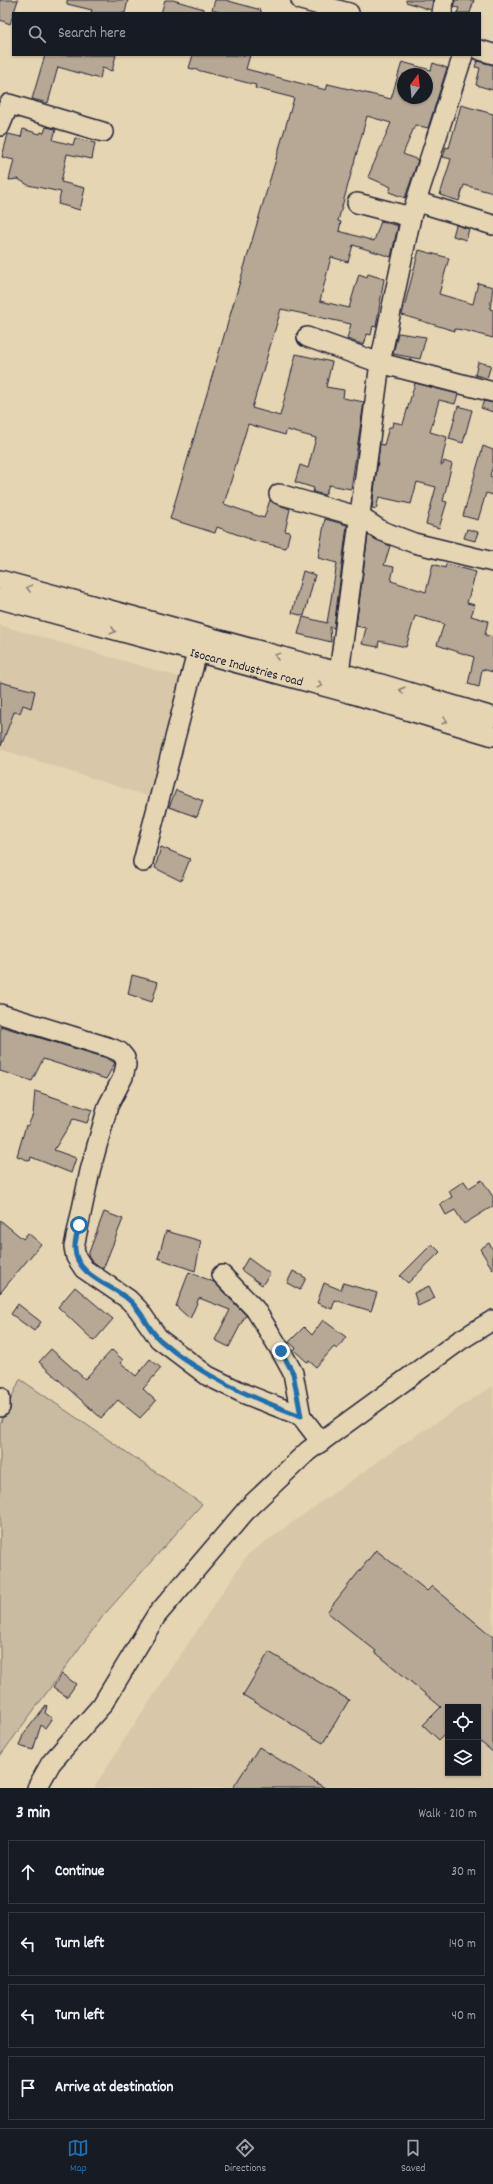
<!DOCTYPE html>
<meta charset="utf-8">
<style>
body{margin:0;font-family:Dekko,sans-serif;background:#242831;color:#f1f3f6}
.controls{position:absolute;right:12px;bottom:12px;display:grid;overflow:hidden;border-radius:0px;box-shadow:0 1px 3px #0004}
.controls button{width:36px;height:36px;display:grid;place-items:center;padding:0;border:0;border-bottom:1px solid #363941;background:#171b24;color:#f1f3f6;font:20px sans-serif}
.compass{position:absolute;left:397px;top:68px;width:36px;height:36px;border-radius:50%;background:#171b24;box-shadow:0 1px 3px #0004;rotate:15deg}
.stop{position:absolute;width:12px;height:12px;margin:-9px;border:3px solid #1f6fb2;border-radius:50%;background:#fff}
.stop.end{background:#1f6fb2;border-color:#fff;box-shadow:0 1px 4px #0008}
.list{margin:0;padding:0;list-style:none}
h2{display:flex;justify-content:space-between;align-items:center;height:52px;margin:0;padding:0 16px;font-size:17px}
h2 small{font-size:13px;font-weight:400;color:#9ea1a6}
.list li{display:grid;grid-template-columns:26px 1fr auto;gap:12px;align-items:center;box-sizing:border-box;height:64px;margin:0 8px 8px;padding:0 8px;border:1px solid #363941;border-radius:0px}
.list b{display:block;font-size:15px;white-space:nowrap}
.list em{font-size:13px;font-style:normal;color:#9ea1a6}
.icon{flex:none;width:22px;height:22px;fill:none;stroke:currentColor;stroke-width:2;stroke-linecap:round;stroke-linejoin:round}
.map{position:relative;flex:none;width:493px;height:1788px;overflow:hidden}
.search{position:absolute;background:#171b24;box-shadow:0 1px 3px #0004;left:12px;right:12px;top:12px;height:44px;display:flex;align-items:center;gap:10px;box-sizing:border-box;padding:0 14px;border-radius:0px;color:#9ea1a6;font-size:15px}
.sheet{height:340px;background:#171b24}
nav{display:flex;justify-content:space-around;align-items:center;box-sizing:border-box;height:56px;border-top:1px solid #363941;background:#171b24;font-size:11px;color:#9ea1a6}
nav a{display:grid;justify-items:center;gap:2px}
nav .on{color:#1f6fb2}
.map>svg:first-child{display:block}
.built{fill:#d8c8a9;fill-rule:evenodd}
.green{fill:#c9bba1;stroke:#766e6e}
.building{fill:#b6a894;stroke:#22223b;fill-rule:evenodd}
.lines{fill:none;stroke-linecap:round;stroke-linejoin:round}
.minor-casing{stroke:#22223b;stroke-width:22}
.minor{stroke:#e6d5b2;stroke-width:19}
.oneway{stroke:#847c76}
.route{stroke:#1f6fb2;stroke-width:5}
.labels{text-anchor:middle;stroke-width:3;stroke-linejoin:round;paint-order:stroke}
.street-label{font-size:13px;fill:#22223b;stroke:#e6d5b2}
</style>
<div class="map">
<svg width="493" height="1788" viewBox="0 0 493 1788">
<rect width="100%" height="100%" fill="#e6d5b2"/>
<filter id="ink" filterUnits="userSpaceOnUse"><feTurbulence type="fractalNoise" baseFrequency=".025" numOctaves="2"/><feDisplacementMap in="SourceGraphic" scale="8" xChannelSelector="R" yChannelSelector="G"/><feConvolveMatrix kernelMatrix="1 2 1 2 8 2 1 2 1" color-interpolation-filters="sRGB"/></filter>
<g filter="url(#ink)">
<g class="built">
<path d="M0,625L183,678L153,798L0,749Z"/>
<path d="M493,1386V1788H94L122,1743L248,1554L404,1443ZM448,1707H478V1773H448Z"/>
</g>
<path class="green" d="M20,1379L202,1504L103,1616L0,1756V1424Z"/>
<g class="building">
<path d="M0,0H18L10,24L0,20Z"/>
<path d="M67,0H128L125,13H91L92,10L67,4Z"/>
<path d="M165,0H173L204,9L203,13H161Z"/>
<path d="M215,0H225L261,10V13H222L212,10Z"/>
<path d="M406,0H433L431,10L406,2Z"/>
<path d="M455,0H474L470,13H457L459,8L454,7Z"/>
<path d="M45,55H116L112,71L102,68L100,79L58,67L48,103L32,99Z"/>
<path d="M193,55H250L246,69L326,90L328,84L391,99L402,62L431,70L433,63L447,68L428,128L415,125L403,154L418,160L405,198L389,192L391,187L368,177L391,123L367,116L338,221L341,222L339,231L374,241L381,221L398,226L391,257L353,245L348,262L331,257L320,301L349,308L359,274L367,277L368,274L384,279L376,327L373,326L371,335L367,334L364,345L347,339L351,324L281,309L252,408L280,416L296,354L332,362L326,387L344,390L343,398L364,402L351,489L329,485L325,495L313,492L314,488L295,482L300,465L308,468L316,438L287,430L285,435L248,424L224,504L264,518L270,500L276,504L290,509L285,531L290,532L286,548L255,541L217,527L215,533L170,519L294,98L255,88L256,85L189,68ZM403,74H427V98H403Z"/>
<path d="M477,61L493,65V90L476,85L480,68L475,67Z"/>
<path d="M461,105L493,114V193L464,185L459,201L440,195L451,159L443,157L446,147L449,148Z"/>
<path d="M46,127L56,129L53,140L73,145L75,138L95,143L92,159L67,154L61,182L85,188L80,210L58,204L61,192L28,185L18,179L9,180L14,160L2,157L8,134L21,137L23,129L40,134L41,132L44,133Z"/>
<path d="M456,225L469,229L466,240L453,236Z"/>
<path d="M419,250L449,258L439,294L473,304L478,283L493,287L490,309L493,310V338L463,330L455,329V331L402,315Z"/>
<path d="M398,333L426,337L420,359L393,354Z"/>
<path d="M478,362L491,365L487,378L475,375Z"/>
<path d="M415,383L458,394L455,404L439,400L430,432L447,437L441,465H443L444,461L452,464L443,501L447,502L439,528L426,524L436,487L417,482L411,504L379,497L376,509L372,508L380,444L384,445L389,427H392L393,422L403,424Z"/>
<path d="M484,401L493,403V412L481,408Z"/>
<path d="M458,406L472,410L463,443L449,439Z"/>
<path d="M483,446L493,450V465L490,476L493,477V495L486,493L478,520L463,516Z"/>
<path d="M325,519L347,525L334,628L330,627L331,642L298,634L303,617L327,623L337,563L318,558Z"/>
<path d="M467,529L478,532L475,541L464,538Z"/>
<path d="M368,535L390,546L384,565L394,567L391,581L426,592L433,564L445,568L446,564L476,572L467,603L475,605L471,616L488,621L485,635L493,637V672L482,669L479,687L468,684L474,657L437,645L444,624L415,616L406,647L379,641L378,647L362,644L366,628L356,626Z"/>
<path d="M303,571L315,575L304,616L292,613Z"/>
<path d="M0,682L35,691L31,708L23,705L20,713L14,712L1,746Z"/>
<path d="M176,790L203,801L197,817L169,807Z"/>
<path d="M161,847L190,859L181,881L155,868Z"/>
<path d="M132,975L158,982L152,1002L128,994Z"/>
<path d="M0,1026L107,1058L115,1063L106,1079L43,1059L32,1081L0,1071Z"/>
<path d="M35,1091L92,1110L87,1123L73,1119L54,1150L76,1158L71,1173L31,1157L30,1161L17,1156L26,1125L28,1126L33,1114Z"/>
<path d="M482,1180L493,1197V1206L464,1224L455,1210L446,1215L440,1204L452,1197L449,1191L464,1181L469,1188Z"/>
<path d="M104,1212L123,1219L103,1269L92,1261L88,1255Z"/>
<path d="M0,1220L23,1239L28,1233L41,1244L0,1293Z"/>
<path d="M166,1231L201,1241L195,1271L158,1258Z"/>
<path d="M489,1243L493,1250V1270L480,1249Z"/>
<path d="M432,1244L440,1252L408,1283L400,1276Z"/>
<path d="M248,1258L270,1274L262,1285L241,1270Z"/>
<path d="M293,1271L306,1278L300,1290L287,1283Z"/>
<path d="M189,1272L214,1282L247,1316H245L229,1347L215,1340L230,1310L199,1298L190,1319L176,1306Z"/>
<path d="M324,1283L341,1290L343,1283L377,1293L371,1311L335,1300L332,1309L317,1303Z"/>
<path d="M429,1286L435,1298L418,1306L414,1293Z"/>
<path d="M75,1287L113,1319L94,1341L58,1307Z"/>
<path d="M18,1304L41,1322L34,1331L11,1314Z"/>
<path d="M323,1320L346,1337L337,1349L334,1347L316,1367L309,1361L307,1362L294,1350L296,1348L289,1342L304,1327L312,1335Z"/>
<path d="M51,1349L85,1379L112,1350L123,1360L121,1363L136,1376L150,1359L161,1368L143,1389L156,1401L140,1418L118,1400L101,1418L39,1362Z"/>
<path d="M376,1550L427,1591L432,1586L493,1637V1752L478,1740V1707H448V1731L439,1740L423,1725L441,1707L375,1652L376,1651L327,1612Z"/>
<path d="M269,1652L349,1700L323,1743L243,1695Z"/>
<path d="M62,1674L76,1684L67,1697L53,1687Z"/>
<path d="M46,1705L47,1706L45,1713L52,1718L45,1728L41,1725L33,1750L19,1746L23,1735Z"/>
<path d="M259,1747L325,1788H233Z"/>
</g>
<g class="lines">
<defs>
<g id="minor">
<path d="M301,0L349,13"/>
<path d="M442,13L444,0"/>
<path d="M480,50L493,54"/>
<path d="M0,126L9,104L103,132"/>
<path d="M418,202L493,225"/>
<path d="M357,203L411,217"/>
<path d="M307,337L380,363L493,392"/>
<path d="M279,494L360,517L382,531L414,543L493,562"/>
<path d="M0,580L381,684L493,717"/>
<path d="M0,599L353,694L493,736"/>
<path d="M339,673L380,363L411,217L463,55"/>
<path d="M143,862L200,641"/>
<path d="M0,1014L111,1048L120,1052L125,1058L126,1065L123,1077L108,1106L90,1171L74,1247L76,1257L84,1269L128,1299L138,1309L159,1339L208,1376L245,1394L301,1416"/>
<path d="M222,1275L255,1309L281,1351L293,1373L301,1416L321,1442"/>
<path d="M0,1397V1407"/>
<path d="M37,1788L51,1763L102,1705L156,1616L249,1507L308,1451L459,1341L493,1320"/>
</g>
</defs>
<use href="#minor" class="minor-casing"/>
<use href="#minor" class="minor"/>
</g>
<defs><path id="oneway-chevron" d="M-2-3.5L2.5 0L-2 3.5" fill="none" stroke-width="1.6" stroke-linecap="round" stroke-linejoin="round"/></defs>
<g class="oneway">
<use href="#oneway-chevron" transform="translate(29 588) rotate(-165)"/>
<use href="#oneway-chevron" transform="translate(113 631) rotate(15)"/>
<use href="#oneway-chevron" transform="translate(277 656) rotate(-165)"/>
<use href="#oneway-chevron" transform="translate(320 685) rotate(15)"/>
<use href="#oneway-chevron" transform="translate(402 690) rotate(-164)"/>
<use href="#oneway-chevron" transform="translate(445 721) rotate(18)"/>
</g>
</g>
<g class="lines" filter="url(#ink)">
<path class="route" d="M79,1225C78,1233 74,1241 75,1249C76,1275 111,1285 128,1299C142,1310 147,1328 160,1340C201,1376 250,1397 301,1416L293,1373L281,1351"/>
</g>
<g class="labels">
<g class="street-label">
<text transform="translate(247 666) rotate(15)" y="5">Isocare Industries road</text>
</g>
</g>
</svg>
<div class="controls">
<button><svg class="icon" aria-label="locate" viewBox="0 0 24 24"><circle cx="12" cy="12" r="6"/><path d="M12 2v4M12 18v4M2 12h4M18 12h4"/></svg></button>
<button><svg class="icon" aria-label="layers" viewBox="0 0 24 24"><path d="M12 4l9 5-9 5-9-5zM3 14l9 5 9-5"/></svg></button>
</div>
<svg class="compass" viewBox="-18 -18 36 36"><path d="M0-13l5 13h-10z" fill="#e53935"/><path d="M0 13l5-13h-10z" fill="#9ea1a6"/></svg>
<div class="stop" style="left:79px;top:1225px"></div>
<div class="stop end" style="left:281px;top:1351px"></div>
<div class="search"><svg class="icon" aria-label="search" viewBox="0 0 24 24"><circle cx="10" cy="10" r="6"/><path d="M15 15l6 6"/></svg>Search here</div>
</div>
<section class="sheet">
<h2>3 min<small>Walk · 210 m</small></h2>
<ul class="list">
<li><svg class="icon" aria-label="ahead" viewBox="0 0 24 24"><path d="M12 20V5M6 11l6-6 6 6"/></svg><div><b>Continue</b></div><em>30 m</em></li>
<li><svg class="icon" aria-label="left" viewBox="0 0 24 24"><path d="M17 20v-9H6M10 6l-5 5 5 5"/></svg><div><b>Turn left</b></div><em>140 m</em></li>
<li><svg class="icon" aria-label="left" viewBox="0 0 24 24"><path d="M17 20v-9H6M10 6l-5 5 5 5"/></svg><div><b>Turn left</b></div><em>40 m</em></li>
<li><svg class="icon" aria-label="arrive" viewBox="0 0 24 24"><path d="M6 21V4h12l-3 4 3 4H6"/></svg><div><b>Arrive at destination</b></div></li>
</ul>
</section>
<nav>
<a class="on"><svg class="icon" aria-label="map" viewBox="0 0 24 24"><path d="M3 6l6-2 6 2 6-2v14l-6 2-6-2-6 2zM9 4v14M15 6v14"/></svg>Map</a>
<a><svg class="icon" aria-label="directions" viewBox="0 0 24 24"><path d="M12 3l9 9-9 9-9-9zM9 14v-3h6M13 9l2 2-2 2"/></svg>Directions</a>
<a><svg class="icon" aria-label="saved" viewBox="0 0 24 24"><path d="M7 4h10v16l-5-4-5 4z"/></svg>Saved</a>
</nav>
